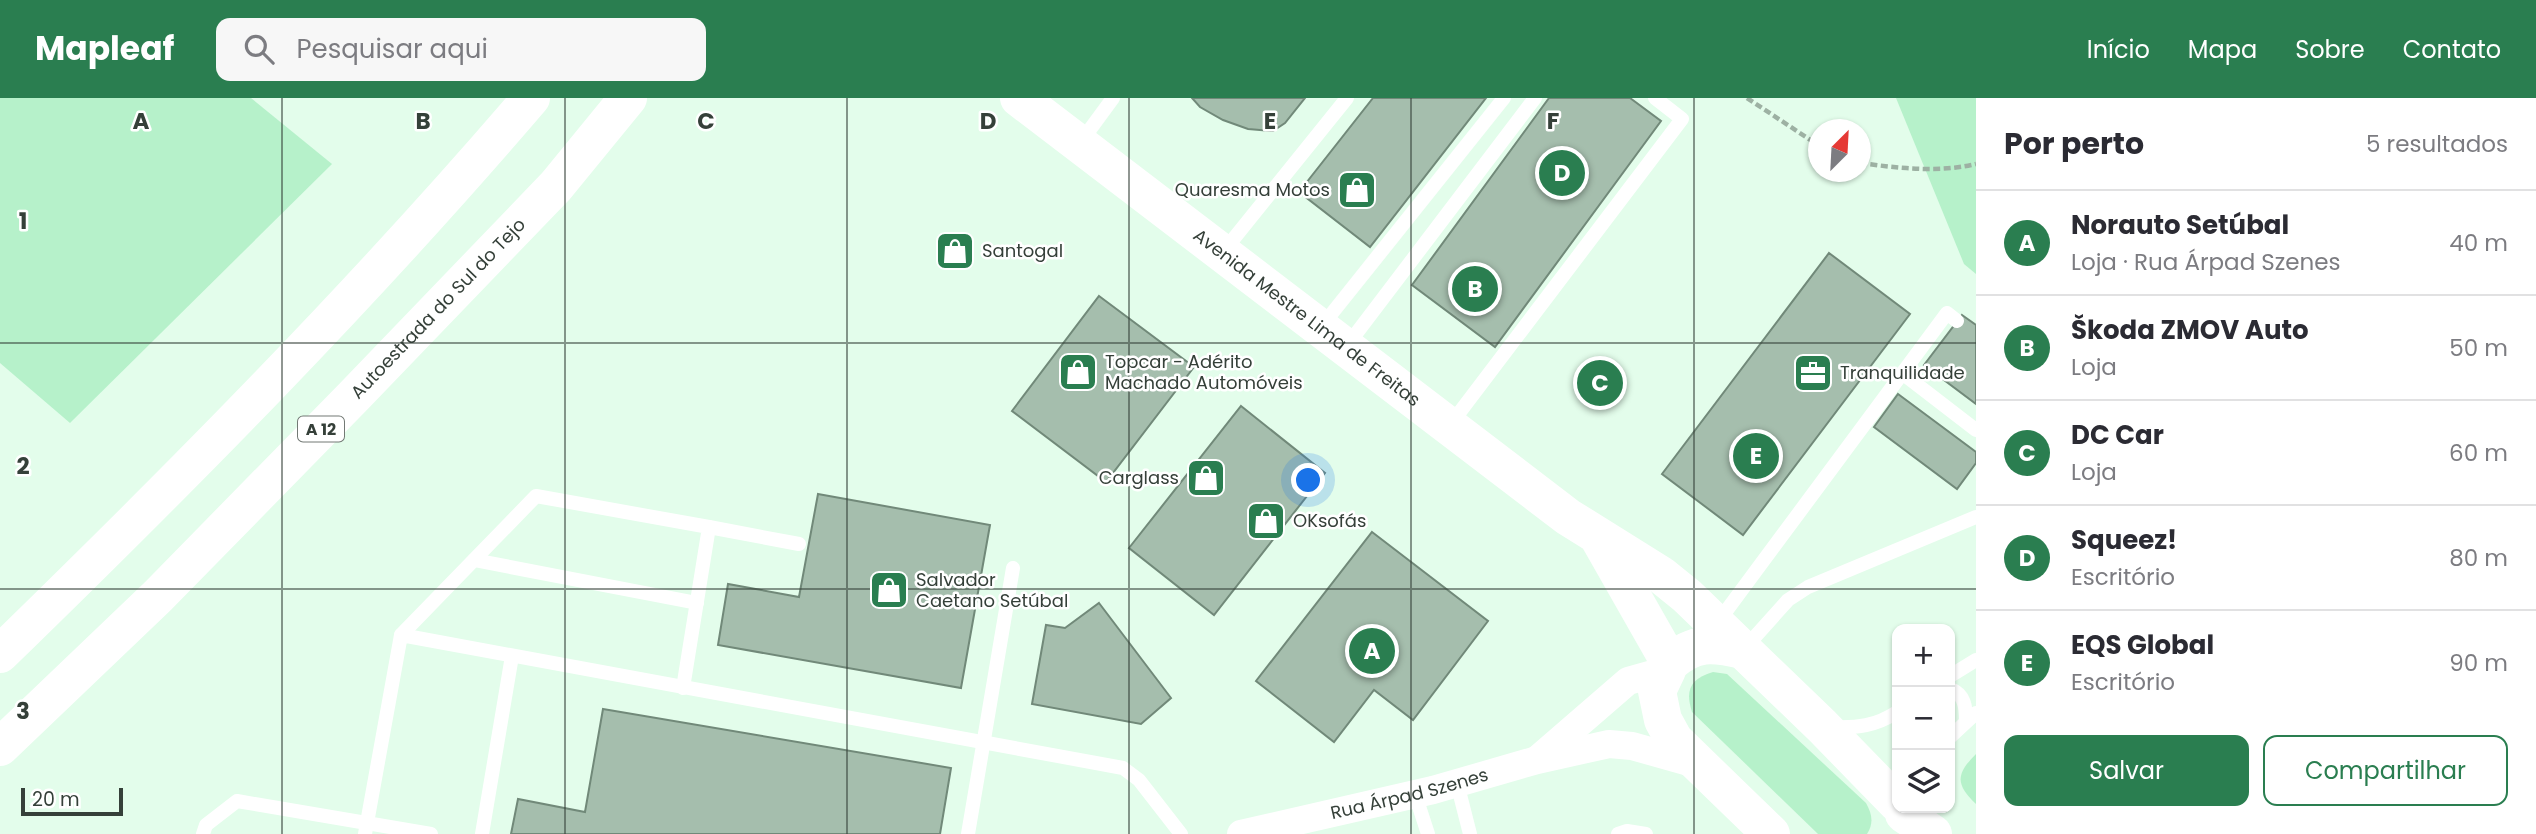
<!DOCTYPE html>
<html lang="pt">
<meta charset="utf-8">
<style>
body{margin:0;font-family:Poppins,sans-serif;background:#f7f7f7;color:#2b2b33}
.controls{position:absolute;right:21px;bottom:21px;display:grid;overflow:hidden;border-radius:14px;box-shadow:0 2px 5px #0004}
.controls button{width:63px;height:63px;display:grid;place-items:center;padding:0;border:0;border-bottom:2px solid #e1e1e2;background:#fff;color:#2b2b33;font:35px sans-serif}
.compass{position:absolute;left:1808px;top:21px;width:63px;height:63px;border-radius:50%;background:#fff;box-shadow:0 2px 5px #0004;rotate:24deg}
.scale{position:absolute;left:21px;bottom:18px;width:102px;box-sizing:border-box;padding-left:7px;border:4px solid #354039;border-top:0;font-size:19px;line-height:24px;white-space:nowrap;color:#354039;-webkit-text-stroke:5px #fff;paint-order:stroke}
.you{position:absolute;left:1309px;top:383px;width:24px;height:24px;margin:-18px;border:5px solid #fff;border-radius:50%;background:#1a73e8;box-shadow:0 0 0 10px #1a73e833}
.badge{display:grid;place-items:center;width:46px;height:46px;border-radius:50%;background:#2a7e50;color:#fff;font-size:23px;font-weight:700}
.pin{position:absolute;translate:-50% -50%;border:4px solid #fff;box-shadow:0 2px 7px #0006}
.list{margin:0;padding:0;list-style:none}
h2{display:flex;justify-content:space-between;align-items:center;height:91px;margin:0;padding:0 28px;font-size:30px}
h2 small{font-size:23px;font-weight:400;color:#7c7c81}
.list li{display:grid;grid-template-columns:46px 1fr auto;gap:21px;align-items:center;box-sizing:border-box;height:105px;padding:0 28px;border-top:2px solid #e1e1e2}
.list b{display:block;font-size:26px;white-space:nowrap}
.list p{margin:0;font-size:23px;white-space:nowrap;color:#7c7c81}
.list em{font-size:23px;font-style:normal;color:#7c7c81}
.actions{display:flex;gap:14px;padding:21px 28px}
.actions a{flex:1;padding:16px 0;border:2px solid #2a7e50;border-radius:14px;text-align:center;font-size:24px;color:#2a7e50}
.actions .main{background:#2a7e50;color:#fff}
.icon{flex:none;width:38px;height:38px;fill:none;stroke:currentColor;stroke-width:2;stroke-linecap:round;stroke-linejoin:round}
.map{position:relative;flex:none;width:1976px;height:736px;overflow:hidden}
header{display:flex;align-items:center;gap:42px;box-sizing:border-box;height:98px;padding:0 35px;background:#2a7e50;color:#fff}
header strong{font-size:33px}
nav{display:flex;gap:38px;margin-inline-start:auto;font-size:24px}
.search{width:490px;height:63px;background:#f7f7f7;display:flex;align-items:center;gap:18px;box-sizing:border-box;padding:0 24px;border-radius:14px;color:#7c7c81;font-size:26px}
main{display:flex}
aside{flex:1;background:#fff}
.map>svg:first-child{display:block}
.green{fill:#b6f1ca}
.building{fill:#a5bead;stroke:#718979;stroke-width:2}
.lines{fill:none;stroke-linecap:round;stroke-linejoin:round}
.path{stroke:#9db1a3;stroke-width:4.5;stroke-dasharray:7 3.5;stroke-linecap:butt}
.service{stroke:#fff;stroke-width:14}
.minor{stroke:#fff;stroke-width:28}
.secondary{stroke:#fff;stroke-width:38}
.motorway{stroke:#fff;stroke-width:38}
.grid{fill:none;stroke:#354039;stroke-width:2;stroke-opacity:0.55}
.labels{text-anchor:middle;stroke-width:5;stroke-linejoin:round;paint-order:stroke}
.shield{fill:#fff;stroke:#727974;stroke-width:2}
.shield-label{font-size:16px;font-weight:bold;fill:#354039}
.poi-label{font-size:18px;fill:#354039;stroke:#fff;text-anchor:start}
.street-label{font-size:18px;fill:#354039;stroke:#fff}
.grid-label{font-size:23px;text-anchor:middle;font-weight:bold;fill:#354039;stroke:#fff;stroke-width:5;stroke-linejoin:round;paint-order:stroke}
</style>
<header>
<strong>Mapleaf</strong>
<div class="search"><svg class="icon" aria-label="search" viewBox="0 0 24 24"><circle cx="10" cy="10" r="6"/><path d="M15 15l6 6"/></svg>Pesquisar aqui</div>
<nav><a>Início</a><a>Mapa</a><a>Sobre</a><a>Contato</a></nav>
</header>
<main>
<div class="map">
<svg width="1976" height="736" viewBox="0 0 1976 736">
<rect width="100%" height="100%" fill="#e3fdeb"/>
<g class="green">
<path d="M0,0H251L332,66L70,325L0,265Z"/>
<path d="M1896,0H1976V176L1964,166Z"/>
<path d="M1713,574L1727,576L1866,705C1872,716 1874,725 1867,736H1818L1692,614C1685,592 1690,581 1713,574Z"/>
<path d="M1976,656V706C1955,686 1956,676 1976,656Z"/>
</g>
<g class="building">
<path d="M1192,0H1305L1285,25L1273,33L1248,31L1223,22L1200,9Z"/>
<path d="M1373,0H1486L1370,149L1299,94Z"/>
<path d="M1549,0H1630L1661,23L1495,249L1412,187Z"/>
<path d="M1829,155L1910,216L1743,437L1662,376Z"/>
<path d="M1099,198L1194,269L1106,384L1012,313Z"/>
<path d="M1962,217L1976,227V306L1924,267Z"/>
<path d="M1898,296L1976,354V365L1957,391L1874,329Z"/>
<path d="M1241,308L1325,375L1214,517L1129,450Z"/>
<path d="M818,396L990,427L961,590L718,547L728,486L799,499Z"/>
<path d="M1372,434L1488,523L1413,622L1374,592L1334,644L1256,583Z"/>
<path d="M1099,505L1171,600L1141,626L1032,606L1046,527L1065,530Z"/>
<path d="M603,611L951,670L940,736H511L518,701L585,714Z"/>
</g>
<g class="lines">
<g class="path">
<path d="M1747,0L1818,47"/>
<path d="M1860,65C1898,70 1938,75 1976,66"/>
</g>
<g class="service">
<path d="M1080,45L1113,0"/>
<path d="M1223,154L1347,0"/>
<path d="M1321,229L1504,0"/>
<path d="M1346,249L1535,0"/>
<path d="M1902,275L1976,332"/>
<path d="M1450,327L1682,21L1655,0"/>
<path d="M709,429L799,446"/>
<path d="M474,462L697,505"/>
<path d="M1718,524L1947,215L1957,223"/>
<path d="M401,537L536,398L709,429L683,590"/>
<path d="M1744,551L1788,502L1808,489L1976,419"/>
<path d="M1950,578L1976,562"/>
<path d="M1950,591C1965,596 1966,610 1966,623"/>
<path d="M1832,629C1857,630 1876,628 1897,614"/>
<path d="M1950,639L1976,615"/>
<path d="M1457,685L1470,736"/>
<path d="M1415,696L1428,736"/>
<path d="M203,736L206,727L237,703L431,736"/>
<path d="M365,736L401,537L1123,670L1139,682L1181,736"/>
<path d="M482,736L512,558"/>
<path d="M968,736L1013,470"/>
<path d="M1618,736L1627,733L1646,736"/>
</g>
<g class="minor">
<path d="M1539,660L1628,583L1667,572"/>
<path id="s1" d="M1241,736L1433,692L1537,662L1609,646L1632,648L1696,666"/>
</g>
<g class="secondary">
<path id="s2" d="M1019,0L1568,419L1661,477L1687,498L1822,628L1897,705"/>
<path d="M1600,442L1670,565C1695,543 1712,545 1743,552"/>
<path d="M1667,572L1657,593L1663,622L1674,642L1771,736"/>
<path d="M1904,716L1933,736"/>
</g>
<g class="motorway">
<path d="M0,556C184,377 364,195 531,0"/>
<path id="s3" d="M0,649L158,498L354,298L556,88L628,0"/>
</g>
</g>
<path class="grid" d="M282,0V736M565,0V736M847,0V736M1129,0V736M1411,0V736M1694,0V736M0,245H1976M0,491H1976"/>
<defs>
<symbol id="shop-square" viewBox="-11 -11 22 22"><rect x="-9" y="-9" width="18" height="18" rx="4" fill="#2a7e50" stroke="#fff"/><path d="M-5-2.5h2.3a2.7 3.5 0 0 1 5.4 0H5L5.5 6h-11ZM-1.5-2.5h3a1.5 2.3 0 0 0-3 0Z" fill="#fff"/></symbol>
<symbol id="office-square" viewBox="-11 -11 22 22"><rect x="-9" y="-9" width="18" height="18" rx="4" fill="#2a7e50" stroke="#fff"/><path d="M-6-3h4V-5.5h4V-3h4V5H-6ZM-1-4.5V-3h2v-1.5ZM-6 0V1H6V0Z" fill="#fff"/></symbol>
</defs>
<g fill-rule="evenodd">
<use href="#shop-square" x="1335" y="70" width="44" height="44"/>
<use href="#shop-square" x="933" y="131" width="44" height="44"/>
<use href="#shop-square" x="1056" y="252" width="44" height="44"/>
<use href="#office-square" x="1791" y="253" width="44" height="44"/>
<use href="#shop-square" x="1184" y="358" width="44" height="44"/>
<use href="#shop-square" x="1244" y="401" width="44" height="44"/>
<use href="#shop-square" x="867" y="470" width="44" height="44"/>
</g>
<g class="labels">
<rect class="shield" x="298" y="318.5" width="46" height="25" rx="5"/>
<g class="shield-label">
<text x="321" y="337">A 12</text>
</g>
<g class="poi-label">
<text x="1330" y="98" text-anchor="end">Quaresma Motos</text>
<text x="982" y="159">Santogal</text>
<text x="1105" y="270">Topcar - Adérito<tspan x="1105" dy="21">Machado Automóveis</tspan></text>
<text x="1840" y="281">Tranquilidade</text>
<text x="1179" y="386" text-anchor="end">Carglass</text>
<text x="1293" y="429">OKsofás</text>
<text x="916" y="488">Salvador<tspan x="916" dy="21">Caetano Setúbal</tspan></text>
</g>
<g class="street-label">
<text dy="6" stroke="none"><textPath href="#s3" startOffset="620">Autoestrada do Sul do Tejo</textPath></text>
<text dy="6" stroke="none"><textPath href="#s2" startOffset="362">Avenida Mestre Lima de Freitas</textPath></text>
<text dy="6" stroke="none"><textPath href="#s1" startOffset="173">Rua Árpad Szenes</textPath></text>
</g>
</g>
<g class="grid-label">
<text x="141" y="31">A</text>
<text x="423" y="31">B</text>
<text x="706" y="31">C</text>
<text x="988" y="31">D</text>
<text x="1270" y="31">E</text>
<text x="1553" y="31">F</text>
<text x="23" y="131">1</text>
<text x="23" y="376">2</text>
<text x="23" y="621">3</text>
</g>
</svg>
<div class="controls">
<button>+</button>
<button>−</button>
<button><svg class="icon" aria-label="layers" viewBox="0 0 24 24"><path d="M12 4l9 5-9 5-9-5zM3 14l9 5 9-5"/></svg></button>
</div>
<svg class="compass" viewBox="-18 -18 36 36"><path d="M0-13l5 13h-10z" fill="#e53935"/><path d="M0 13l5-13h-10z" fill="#7c7c81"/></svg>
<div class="scale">20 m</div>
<div class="you"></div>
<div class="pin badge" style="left:1372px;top:553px">A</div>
<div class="pin badge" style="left:1475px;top:191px">B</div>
<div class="pin badge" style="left:1600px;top:285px">C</div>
<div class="pin badge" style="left:1562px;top:75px">D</div>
<div class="pin badge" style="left:1756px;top:358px">E</div>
</div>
<aside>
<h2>Por perto<small>5 resultados</small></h2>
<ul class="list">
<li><span class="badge">A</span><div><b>Norauto Setúbal</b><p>Loja · Rua Árpad Szenes</p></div><em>40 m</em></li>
<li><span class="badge">B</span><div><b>Škoda ZMOV Auto</b><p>Loja</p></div><em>50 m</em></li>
<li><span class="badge">C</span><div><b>DC Car</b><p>Loja</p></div><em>60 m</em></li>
<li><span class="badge">D</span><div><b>Squeez!</b><p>Escritório</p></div><em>80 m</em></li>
<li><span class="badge">E</span><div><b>EQS Global</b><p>Escritório</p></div><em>90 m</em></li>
</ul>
<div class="actions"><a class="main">Salvar</a><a>Compartilhar</a></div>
</aside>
</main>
